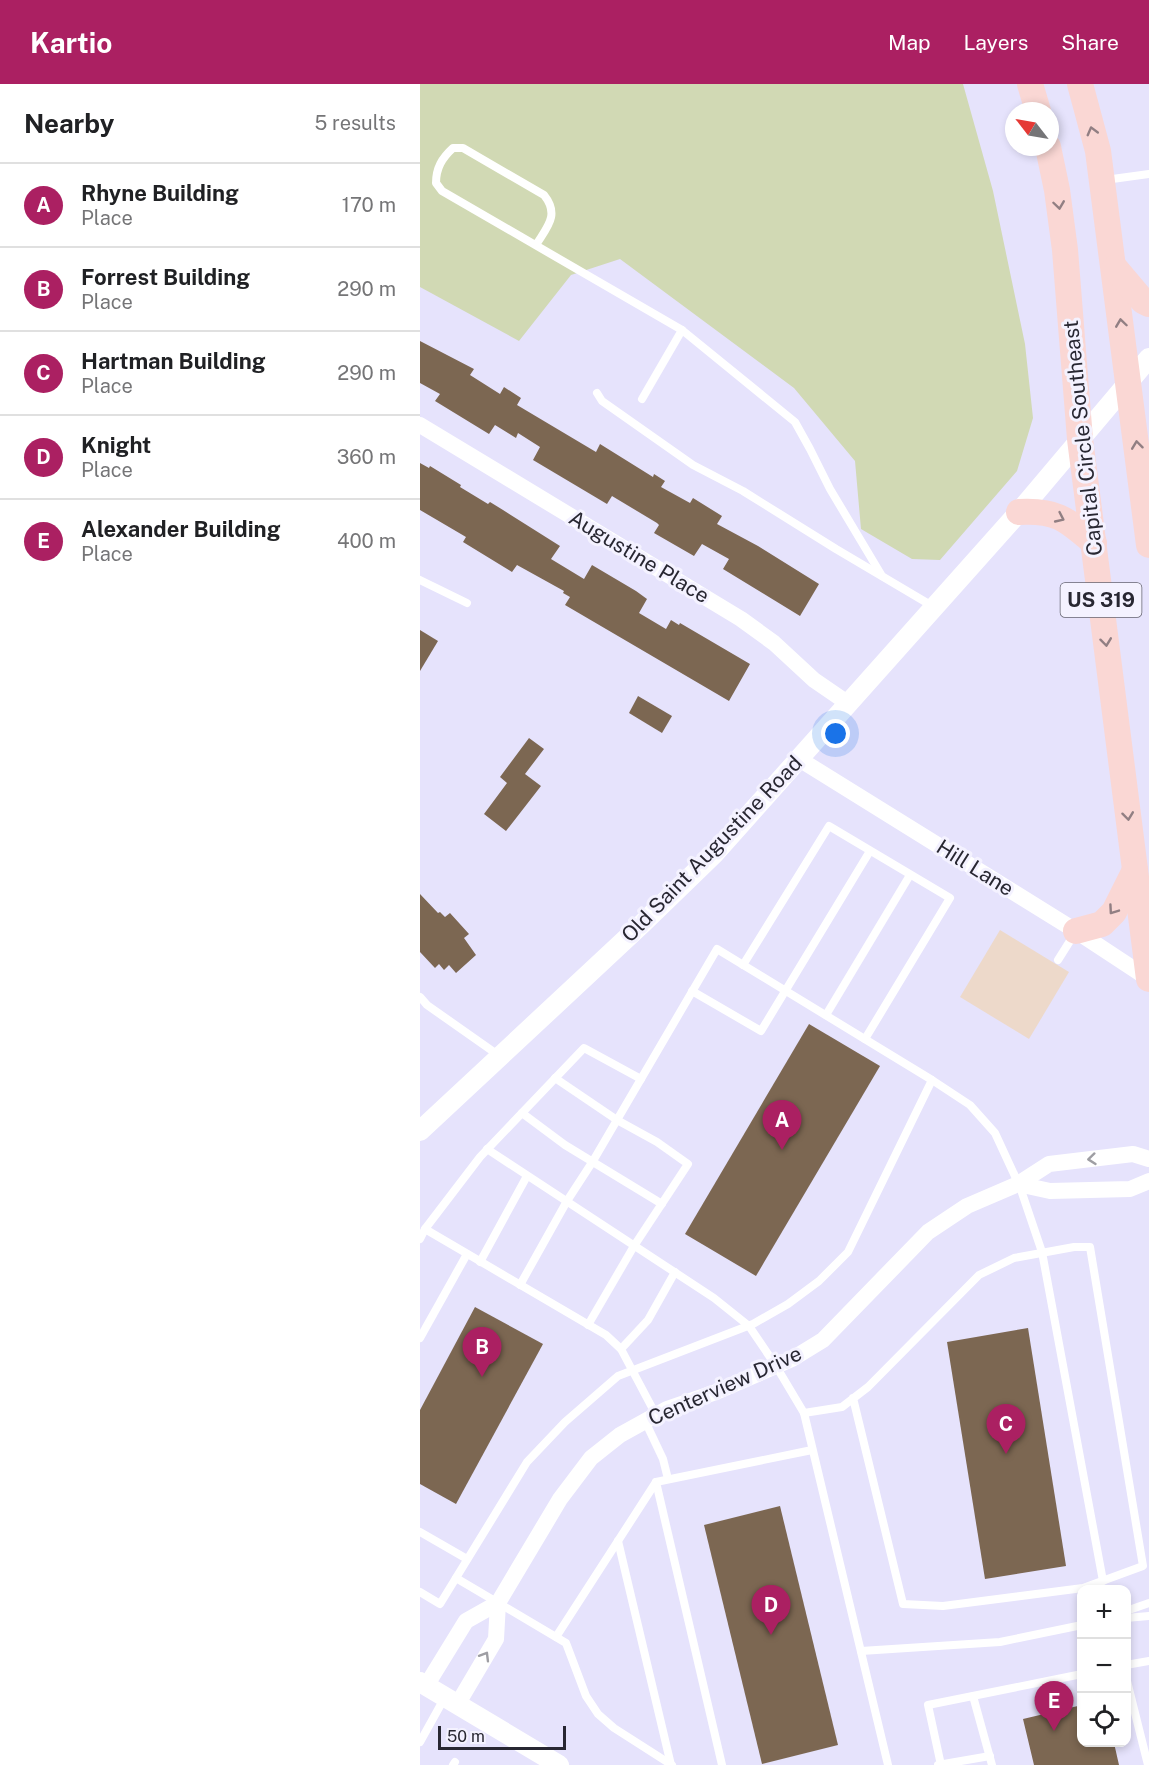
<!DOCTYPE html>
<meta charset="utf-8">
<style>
body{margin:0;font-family:"Public Sans",sans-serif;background:#f6f6f6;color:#202124}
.controls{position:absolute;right:18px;bottom:18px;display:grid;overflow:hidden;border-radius:12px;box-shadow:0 3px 9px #0003}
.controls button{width:54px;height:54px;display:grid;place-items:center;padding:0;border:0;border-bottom:2px solid #e0e0e0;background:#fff;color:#202124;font:30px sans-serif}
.compass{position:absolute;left:585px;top:18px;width:54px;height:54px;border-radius:50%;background:#fff;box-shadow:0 3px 9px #0003;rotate:301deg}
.scale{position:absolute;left:18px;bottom:15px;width:128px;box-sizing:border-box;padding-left:6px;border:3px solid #282732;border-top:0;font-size:16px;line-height:21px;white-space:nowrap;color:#282732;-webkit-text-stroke:4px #f4f2ff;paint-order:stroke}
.you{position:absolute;left:416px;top:650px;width:21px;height:21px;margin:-15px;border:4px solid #fff;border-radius:50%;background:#1a73e8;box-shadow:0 0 0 9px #1a73e833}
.badge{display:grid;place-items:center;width:39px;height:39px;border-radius:50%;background:#ab2062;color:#fff;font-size:20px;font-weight:700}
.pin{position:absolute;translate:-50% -50px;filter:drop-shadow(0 2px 3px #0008)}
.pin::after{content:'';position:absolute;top:32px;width:21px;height:18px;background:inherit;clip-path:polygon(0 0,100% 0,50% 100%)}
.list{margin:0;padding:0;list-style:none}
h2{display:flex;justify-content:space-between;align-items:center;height:78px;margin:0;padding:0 24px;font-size:26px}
h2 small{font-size:20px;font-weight:400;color:#757577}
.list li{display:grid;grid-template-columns:39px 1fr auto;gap:18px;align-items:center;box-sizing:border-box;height:84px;padding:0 24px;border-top:2px solid #e0e0e0}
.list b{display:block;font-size:22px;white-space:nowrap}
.list p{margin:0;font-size:20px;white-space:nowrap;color:#757577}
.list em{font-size:20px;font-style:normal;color:#757577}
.icon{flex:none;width:33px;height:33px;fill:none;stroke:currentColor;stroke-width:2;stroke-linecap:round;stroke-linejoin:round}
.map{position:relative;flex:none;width:729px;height:1681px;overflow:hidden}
header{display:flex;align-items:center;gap:36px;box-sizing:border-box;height:84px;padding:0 30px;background:#ab2062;color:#fff}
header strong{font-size:28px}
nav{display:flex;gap:33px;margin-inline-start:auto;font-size:21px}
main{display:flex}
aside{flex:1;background:#fff}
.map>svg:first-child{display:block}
.industrial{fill:#edd9ca}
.green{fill:#d1d9b4}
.building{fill:#7c6752}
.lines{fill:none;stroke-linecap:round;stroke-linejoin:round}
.service{stroke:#fff;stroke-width:8}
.minor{stroke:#fff;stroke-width:16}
.tertiary{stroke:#fff;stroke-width:20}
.primary{stroke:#fad7d4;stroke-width:26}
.oneway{stroke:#917f83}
.oneway2{stroke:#9e9ea3}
.labels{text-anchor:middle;stroke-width:6;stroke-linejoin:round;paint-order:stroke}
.shield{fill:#f4f2ff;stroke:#656470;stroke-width:1.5}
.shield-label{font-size:20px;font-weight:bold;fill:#282732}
.street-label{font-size:21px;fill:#282732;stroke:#f4f2ff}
</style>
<header>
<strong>Kartio</strong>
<nav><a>Map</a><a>Layers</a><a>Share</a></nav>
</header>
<main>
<aside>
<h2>Nearby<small>5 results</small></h2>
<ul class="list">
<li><span class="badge">A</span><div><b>Rhyne Building</b><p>Place</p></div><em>170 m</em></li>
<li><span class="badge">B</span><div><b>Forrest Building</b><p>Place</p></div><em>290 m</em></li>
<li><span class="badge">C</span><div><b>Hartman Building</b><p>Place</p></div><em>290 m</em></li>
<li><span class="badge">D</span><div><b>Knight</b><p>Place</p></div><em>360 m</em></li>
<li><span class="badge">E</span><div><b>Alexander Building</b><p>Place</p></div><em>400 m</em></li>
</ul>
</aside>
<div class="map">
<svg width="729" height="1681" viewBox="0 0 729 1681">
<rect width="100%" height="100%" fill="#e6e3fc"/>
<path class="industrial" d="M580,846L649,888L609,955L540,913Z"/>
<path class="green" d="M0,0H543L573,107L605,260L613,334L597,387L520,476L492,475L441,445L435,377L374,304L200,175L151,191L99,257L0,203Z"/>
<g class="building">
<path d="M0,257L54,285L50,291L80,310L84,303L101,314L97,321L176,368L180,360L233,393L234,390L245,397L241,403L270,419L273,414L302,432L297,440L338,462L399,500L380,532L303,485L309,475L282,460L274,472L234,449L239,441L237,439L192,412L187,420L113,376L120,363L98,349L96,354L75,341L69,350L15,317L20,310L0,299Z"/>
<path d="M0,379L9,384L10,382L41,401L40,403L68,420L70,418L83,426L140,462L131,475L164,495L172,481L216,507L227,515L219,529L246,545L251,536L259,541L260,539L330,580L309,617L145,521L150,513L143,509L144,507L97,481L92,488L43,458L46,453L0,426Z"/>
<path d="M0,546L18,557L0,587Z"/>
<path d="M218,612L252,632L242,649L209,629Z"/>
<path d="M109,654L124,665L105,690L121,702L86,747L64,730L87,699L80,693Z"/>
<path d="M0,810L18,829L20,828L25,833L30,829L49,850L44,854L56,871L36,889L29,881L24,886L19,880L15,884L0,868Z"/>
<path d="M389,940L460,982L336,1192L265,1150Z"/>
<path d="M55,1223L123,1260L36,1420L0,1400V1326Z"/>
<path d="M608,1244L646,1482L565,1495L527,1258Z"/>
<path d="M360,1422L418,1661L342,1680L284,1441Z"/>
<path d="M662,1621V1659H694L699,1681H614L603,1635Z"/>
</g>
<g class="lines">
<g class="service">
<path d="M685,96L729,90"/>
<path d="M116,161C127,143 140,131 124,111L43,64H33C22,74 16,84 16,99L22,107L262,246L375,338L390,365L410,405L462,492"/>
<path d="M177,309L182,317L273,381L323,407L416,465L514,523"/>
<path d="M222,315L262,246"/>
<path d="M0,496L47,519"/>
<path d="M638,876L655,849"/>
<path d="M323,881L409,742L530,814L445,955"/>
<path d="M272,907L341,947L450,767"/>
<path d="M0,913L7,921L81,973"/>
<path d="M406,931L490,791"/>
<path d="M135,994L197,1036L237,1058L268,1080L214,1162L168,1241"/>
<path d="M102,1029L145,1061L242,1120"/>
<path d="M67,1065L294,1214L329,1242L356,1282L384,1329L468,1681"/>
<path d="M5,1145L186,1251L201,1265L236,1331"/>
<path d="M0,1155L5,1145L60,1073L164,964L221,995"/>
<path d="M60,1178L107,1092"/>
<path d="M100,1201L147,1117L173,1077L297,865L512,996L550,1021L575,1049L600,1103L622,1168L683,1497"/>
<path d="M0,1254L47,1170"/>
<path d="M201,1265L228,1236L255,1188"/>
<path d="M384,1329L422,1323L448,1303L559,1191L594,1174L654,1163H670L723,1482L663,1504L523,1522L483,1520L433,1314"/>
<path d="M225,1337L243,1375L248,1395"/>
<path d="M236,1398L302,1681"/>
<path d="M0,1448L47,1475"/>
<path d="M198,1457L251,1681"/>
<path d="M36,1494L146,1559L166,1612L178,1630L194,1644L252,1681"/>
<path d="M0,1508L20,1520L107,1378L145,1338L198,1292L333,1240L368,1220L399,1197L428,1168L512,996"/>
<path d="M706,1527L729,1519"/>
<path d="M706,1534L729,1532"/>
<path d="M136,1553L236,1398L392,1366"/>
<path d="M441,1567L580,1558L662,1541"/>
<path d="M706,1581L729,1577"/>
<path d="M706,1593L728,1681"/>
<path d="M553,1612L572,1681"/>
<path d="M0,1658L25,1613"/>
<path d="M33,1681L35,1678"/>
<path d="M518,1681L570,1672"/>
<path d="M521,1681L508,1621L662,1590"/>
</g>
<g class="minor">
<path d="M0,341L321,535L354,559L394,596L429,620"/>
<path d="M379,675L656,847L729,895"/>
<path d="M598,1100L630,1107L710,1105L729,1097"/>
<path d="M6,1602L46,1537L78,1519"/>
<path d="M37,1621L76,1555L78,1519L140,1415L171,1374L200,1351L247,1325L296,1308L372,1275L403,1256L508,1148L547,1122L598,1100L629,1080L713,1070L729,1075"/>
</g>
<g class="tertiary">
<path d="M0,1047L223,839L294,770L599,428L729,274"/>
<path d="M0,1598L139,1681"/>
</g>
<g class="primary">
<path d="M610,0L618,27"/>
<path d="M660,0L678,67L729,461"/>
<path d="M628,63L637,106L645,166L660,355L729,895"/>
<path d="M695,184L723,217L729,220"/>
<path d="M599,428C637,426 646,435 674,459"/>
<path d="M656,847L682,840L694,828L715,786"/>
</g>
</g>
<defs><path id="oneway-chevron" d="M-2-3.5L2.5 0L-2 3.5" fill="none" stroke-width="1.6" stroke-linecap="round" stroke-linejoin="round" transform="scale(1.5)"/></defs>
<g class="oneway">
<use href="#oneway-chevron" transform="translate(672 47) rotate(-105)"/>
<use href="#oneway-chevron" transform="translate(639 121) rotate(82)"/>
<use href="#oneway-chevron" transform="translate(701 239) rotate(-98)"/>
<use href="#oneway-chevron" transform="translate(717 361) rotate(-97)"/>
<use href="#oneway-chevron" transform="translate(640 434) rotate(25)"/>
<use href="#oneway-chevron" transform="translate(686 558) rotate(83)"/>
<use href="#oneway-chevron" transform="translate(708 732) rotate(83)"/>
<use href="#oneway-chevron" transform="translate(693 826) rotate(125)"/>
</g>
<g class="oneway2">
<use href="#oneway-chevron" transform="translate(672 1075) rotate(174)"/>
<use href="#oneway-chevron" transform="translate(65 1572) rotate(-59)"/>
</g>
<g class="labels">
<rect class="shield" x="640.5" y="499" width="81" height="34" rx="4.5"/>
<g class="shield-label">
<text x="681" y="523">US 319</text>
</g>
<g class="street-label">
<text transform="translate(663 354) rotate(-96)" y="7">Capital Circle Southeast</text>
<text transform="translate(219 473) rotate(31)" y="7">Augustine Place</text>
<text transform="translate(292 765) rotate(-46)" y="7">Old Saint Augustine Road</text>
<text transform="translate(555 784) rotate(32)" y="7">Hill Lane</text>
<text transform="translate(305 1302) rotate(-24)" y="7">Centerview Drive</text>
</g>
</g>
</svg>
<div class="controls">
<button>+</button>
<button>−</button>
<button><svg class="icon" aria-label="locate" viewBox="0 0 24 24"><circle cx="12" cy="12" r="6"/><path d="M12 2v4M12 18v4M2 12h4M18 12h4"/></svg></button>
</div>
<svg class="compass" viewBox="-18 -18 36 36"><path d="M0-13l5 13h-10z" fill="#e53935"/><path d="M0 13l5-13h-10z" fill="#757577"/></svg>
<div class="scale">50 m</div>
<div class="you"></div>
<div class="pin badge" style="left:362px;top:1066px">A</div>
<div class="pin badge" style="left:62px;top:1293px">B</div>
<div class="pin badge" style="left:586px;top:1370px">C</div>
<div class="pin badge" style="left:351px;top:1551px">D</div>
<div class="pin badge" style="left:634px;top:1647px">E</div>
</div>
</main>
